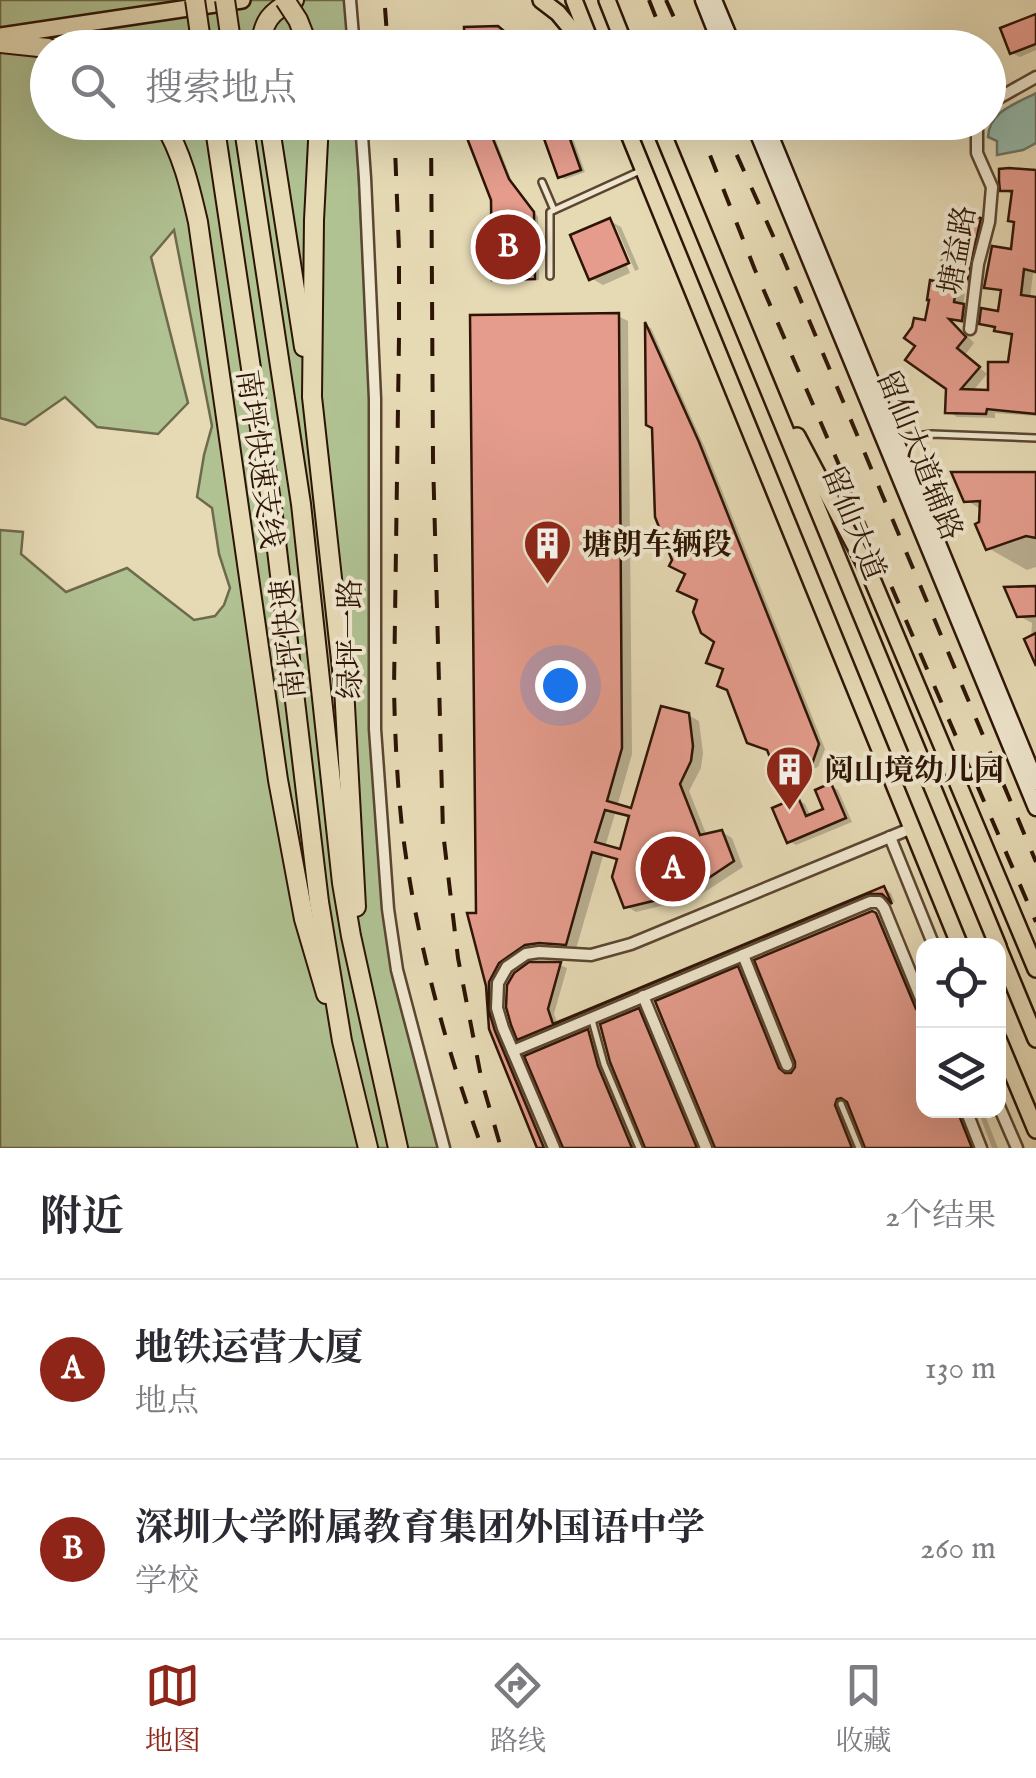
<!DOCTYPE html>
<html lang="zh">
<meta charset="utf-8">
<style>
body{margin:0;font-family:"IM FELL English","Noto Serif SC",serif;background:#f7f7f7;color:#2b2b33}
.controls{position:absolute;right:30px;bottom:30px;display:grid;overflow:hidden;border-radius:20px;box-shadow:0 10px 40px #0002}
.controls button{width:90px;height:90px;display:grid;place-items:center;padding:0;border:0;border-bottom:2px solid #e1e1e2;background:#fff;color:#2b2b33;font:50px sans-serif}
.you{position:absolute;left:560px;top:685px;width:35px;height:35px;margin:-25px;border:8px solid #fff;border-radius:50%;background:#1a73e8;box-shadow:0 0 0 15px #1a73e833}
.badge{display:grid;place-items:center;width:65px;height:65px;border-radius:50%;background:#8f2418;color:#fff;font-size:32px;font-weight:700}
.pin{position:absolute;translate:-50% -50%;border:5px solid #fff;box-shadow:0 2px 10px #0006}
.list{margin:0;padding:0;list-style:none}
h2{display:flex;justify-content:space-between;align-items:center;height:130px;margin:0;padding:0 40px;font-size:42px}
h2 small{font-size:32px;font-weight:400;color:#7c7c81}
.list li{display:grid;grid-template-columns:65px 1fr auto;gap:30px;align-items:center;box-sizing:border-box;height:180px;padding:0 40px;border-top:2px solid #e1e1e2}
.list b{display:block;font-size:38px;white-space:nowrap}
.list p{margin:0;font-size:32px;white-space:nowrap;color:#7c7c81}
.list em{font-size:32px;font-style:normal;color:#7c7c81}
.icon{flex:none;width:55px;height:55px;fill:none;stroke:currentColor;stroke-width:2;stroke-linecap:round;stroke-linejoin:round}
.map{position:relative;flex:none;width:1036px;height:1148px;overflow:hidden}
.search{position:absolute;background:#fff;box-shadow:0 10px 40px #0002;left:30px;right:30px;top:30px;height:110px;display:flex;align-items:center;gap:25px;box-sizing:border-box;padding:0 35px;border-radius:55px;color:#7c7c81;font-size:38px}
.sheet{height:490px;background:#fff}
nav{display:flex;justify-content:space-around;align-items:center;box-sizing:border-box;height:140px;border-top:2px solid #e1e1e2;background:#fff;font-size:28px;color:#7c7c81}
nav a{display:grid;justify-items:center;gap:5px}
nav .on{color:#8f2418}
.map>svg:first-child{display:block}
.green{fill:#b0c192;stroke:#6e6a4c;stroke-width:2.5}
.water{fill:#96bbac;stroke:#6c7869;stroke-width:2.5}
.shadow{fill:#0003;fill-rule:evenodd}
.building{fill:#e59c8d;stroke:#2d1405;stroke-width:2.5;fill-rule:evenodd}
.lines{fill:none;stroke-linecap:round;stroke-linejoin:round}
.lane-casing{stroke:#5b4631;stroke-width:10}
.street-casing{stroke:#5b4631;stroke-width:15}
.secondary-casing{stroke:#2d1405;stroke-width:19}
.primary-casing{stroke:#2d1405;stroke-width:20}
.highway-casing{stroke:#2d1405;stroke-width:22}
.lane{stroke:#efe7cf;stroke-width:5}
.street{stroke:#efe7cf;stroke-width:10}
.secondary{stroke:#efe7cf;stroke-width:14}
.primary{stroke:#e6dab5;stroke-width:15}
.highway{stroke:#e6dab5;stroke-width:18}
.rail{stroke:#2d1405;stroke-width:4;stroke-dasharray:18 18;stroke-linecap:butt}
.highway-bridge-casing{stroke:#2d1405;stroke-width:22;stroke-linecap:butt}
.highway-bridge{stroke:#e6dab5;stroke-width:18}
.labels{text-anchor:middle;stroke-width:8;stroke-linejoin:round;paint-order:stroke}
.street-label{font-size:30px;fill:#2d1405;stroke:#efe7cf}
.poi-label{font-size:30px;font-weight:bold;fill:#2d1405;stroke:#efe7cf;text-anchor:start}
</style>
<div class="map">
<svg width="1036" height="1148" viewBox="0 0 1036 1148">
<rect width="100%" height="100%" fill="#e6dab5"/>
<filter id="stains"><feTurbulence type="fractalNoise" baseFrequency=".002" numOctaves="4"/><feColorMatrix values="0 0 0 0 .2 0 0 0 0 .09 0 0 0 0 .02 0 0 0 .5 -.17"/></filter>
<radialGradient id="worn" r=".72"><stop offset=".6" stop-color="#630" stop-opacity="0"/><stop offset="1" stop-color="#630" stop-opacity=".3"/></radialGradient>
<path class="green" d="M0,0H348L351,47L48,48V122L356,123L370,400L372,727L386,910L392,971L440,1148H0V530L23,532L21,554L66,592L127,568L194,620L215,616L224,605L230,588L219,554L212,508L197,497L204,455L212,426L174,230L151,257L188,403L158,434L97,427L65,397L25,425L0,418Z"/>
<path class="water" d="M1036,93V143L1023,150L997,155V141L988,137C989,111 1016,104 1036,93Z"/>
<g class="shadow">
<path d="M1036,16V50L1020,57L1012,53Z"/>
<path d="M469,122H495V138L513,184L538,217L539,280L500,281L495,278L493,199Z"/>
<path d="M540,122H567L585,172L565,179L560,177Z"/>
<path d="M1036,172V274L1033,273L1030,299H1036V416L995,413V418L957,417L948,411L949,388L927,323L941,284L979,221L989,226L976,286L966,285L963,306L973,312L971,325L953,321L974,343L965,355L987,374L972,392L990,393L1011,365L1014,337L1006,335L982,323L1000,314L1003,293L987,286L1013,252L1017,223L1014,196L1003,189Z"/>
<path d="M610,221L621,227L639,269L635,271L616,227H611L630,273L603,285L591,278Z"/>
<path d="M618,316L628,321L632,754L617,807L633,811L688,715L699,721L703,753L701,768L689,791L707,836L722,832L732,838L743,867L697,897L636,912L626,906L619,860L603,856L576,949L551,948L536,950L509,968L499,988L498,1018L551,1148H540L491,1029L479,915ZM615,814L631,818L621,852L605,847Z"/>
<path d="M647,326L651,328L705,448L825,749L818,767L800,774L782,768L726,669L717,641L688,573L675,560L654,427L648,423Z"/>
<path d="M1036,474V567L1027,570L988,548L982,510L966,500Z"/>
<path d="M1036,588V660L1031,638L1032,623L1019,616Z"/>
<path d="M831,786L838,790L852,822L796,845L789,841L798,800L805,804L811,817L826,810Z"/>
<path d="M884,888L891,893L895,903L888,897H875L527,1042L519,1038L530,965H560L567,968L554,1014L558,1025Z"/>
<path d="M875,914L885,919L923,1011L915,1008L924,1110H969L979,1148H867L850,1103L845,1107L844,1113L859,1148H717L738,969L748,975L788,1076L792,1075Z"/>
<path d="M638,1011L649,1017L703,1148H647Z"/>
<path d="M588,1032L598,1038L608,1074L639,1148H565Z"/>
<path d="M978,1110H983L998,1148H992Z"/>
</g>
<g class="building">
<path d="M1036,14V44L1010,54L1000,28Z"/>
<path d="M498,26L524,48H465L464,27Z"/>
<path d="M467,122H490L491,134L509,179L534,212L535,279L492,280L491,200L467,138Z"/>
<path d="M538,122H564L581,170L558,178Z"/>
<path d="M1009,168L1036,170V272L1024,269L1021,295L1036,297V414L987,409L986,414L945,413L946,389L905,360L915,346L904,338L912,327L914,318L925,320L929,300H927L930,280L939,282L942,260L951,261L952,252L956,253L969,214L981,218L967,282L957,281L954,302L964,304L962,321L949,319L966,337L957,348L980,367L961,389L988,390V362H1008L1012,334L994,331L995,327L979,324L981,308L998,311L1001,290L984,288L992,246L1011,249L1014,222L1008,221L1012,191H1000L999,181V169Z"/>
<path d="M610,218L629,263L589,280L570,235Z"/>
<path d="M619,313L622,748L607,801L631,808L661,706L689,713L693,746L691,761L680,784L700,835L722,830L734,861L686,893L624,908L612,877L617,859L592,852L566,945L539,943L525,945L499,963L489,982V1011L495,1031L544,1148H537L489,1029L486,986L467,913H476L470,315ZM605,810L629,816L620,849L595,842Z"/>
<path d="M645,322L699,442L819,744L812,764L792,772L773,765L767,750L747,743L727,690L717,686L723,669L706,663L714,642L701,633L693,612L697,600L677,591L685,574L669,566L672,560L655,517L652,428L646,425Z"/>
<path d="M951,472H1036V538L1026,536L986,550L975,524L979,522L980,501L964,502Z"/>
<path d="M1036,586V616L1017,617L1004,587Z"/>
<path d="M1036,633V666L1024,639Z"/>
<path d="M831,783L846,818L787,843L772,808L798,797L806,816L823,809L815,790Z"/>
<path d="M884,886L892,904L882,894H867L517,1040L511,1025L506,1007L507,985L514,973L529,962H561L548,1009L553,1024Z"/>
<path d="M872,911L876,913L916,1009L924,1015V1110H957L972,1148H865L847,1102L841,1098L837,1099L835,1105L852,1148H715L655,1001L738,966L779,1068L785,1073H791L795,1067V1062L754,960Z"/>
<path d="M639,1008L697,1148H645L610,1062L600,1024Z"/>
<path d="M588,1029L598,1066L632,1148H563L524,1056Z"/>
</g>
<g class="lines">
<defs>
<g id="lane">
<path d="M542,182L554,210"/>
<path d="M550,276V212L640,171"/>
<path d="M899,438L932,434L1036,438"/>
<path d="M592,1020L604,1064L639,1148"/>
<path d="M841,1104L859,1148"/>
</g>
<g id="street">
<path d="M350,0L354,48"/>
<path d="M988,104L1036,77"/>
<path d="M361,122L365,178L375,399V729L388,909L397,970L444,1148"/>
<path d="M970,329L978,264L989,222L992,187L977,153V122"/>
<path d="M890,837L934,946"/>
<path d="M743,955L787,1065"/>
<path d="M643,996L706,1148"/>
<path d="M513,1051L870,902H879L884,908L924,1006"/>
<path d="M998,1104L1017,1148"/>
<path d="M966,1110L981,1148"/>
<path d="M554,1148L503,1028L497,1008L498,983L507,967L526,954L539,952L591,955L631,944L912,828"/>
</g>
<g id="secondary">
<path d="M703,0L722,48"/>
<path d="M714,0L734,48"/>
<path d="M753,122L1036,808"/>
<path d="M765,122L1036,782"/>
</g>
<g id="primary">
<path d="M541,0L558,13L587,48"/>
<path d="M574,0L591,43"/>
<path d="M607,0L626,48"/>
<path d="M0,36L242,0"/>
<path d="M624,122L960,946"/>
<path d="M658,122L998,946"/>
<path d="M797,436L869,572L1036,969"/>
<path d="M998,947L1036,1039"/>
<path d="M998,1039L1036,1130"/>
</g>
<g id="highway">
<path d="M0,43L48,48"/>
<path d="M260,48C263,21 270,12 294,0"/>
<path d="M163,122C182,153 190,187 198,222L278,780L304,919L326,994"/>
<path d="M214,122L272,508L319,902L342,1041L368,1148"/>
<path d="M243,122L301,504L342,883L351,936L398,1148"/>
<path d="M269,122L304,347"/>
<path d="M319,122L314,220L312,397L344,687L356,907"/>
</g>
</defs>
<use href="#lane" class="lane-casing"/>
<use href="#street" class="street-casing"/>
<use href="#secondary" class="secondary-casing"/>
<use href="#primary" class="primary-casing"/>
<use href="#highway" class="highway-casing"/>
<use href="#lane" class="lane"/>
<use href="#street" class="street"/>
<use href="#secondary" class="secondary"/>
<use href="#primary" class="primary"/>
<use href="#highway" class="highway"/>
<g class="rail">
<path d="M649,0L668,48"/>
<path d="M666,0L688,48"/>
<path d="M385,8L388,48"/>
<path d="M394,122L399,251V337L394,689C395,735 397,781 402,827C415,936 445,1045 482,1148"/>
<path d="M431,122L433,459L443,832L458,958L482,1082L501,1148"/>
<path d="M697,122L755,270L1036,922"/>
<path d="M722,122L783,258L1036,862"/>
</g>
<defs>
<g id="highway-bridge">
<path d="M195,0L202,48"/>
<path d="M225,0L232,48"/>
<path d="M285,0L298,20L309,48"/>
</g>
</defs>
<use href="#highway-bridge" class="highway-bridge-casing"/>
<use href="#highway-bridge" class="highway-bridge"/>
</g>
<defs>
<symbol id="building-pin" viewBox="-11 -11 22 30"><path d="M0 17L-7.5 6A9.5 9.5 0 1 1 7.5 6Z" fill="#8f2418" stroke="#efe7cf"/><path d="M-4-6H4V6H1V3H-1V6H-4ZM-2.5-4.3h1.7v1.8h-1.7ZM.8-4.3h1.7v1.8H.8ZM-2.5-1h1.7V.8h-1.7ZM.8-1h1.7V.8H.8Z" fill="#fff"/></symbol>
</defs>
<g fill-rule="evenodd">
<use href="#building-pin" x="520" y="516" width="55" height="75"/>
<use href="#building-pin" x="762" y="742" width="55" height="75"/>
</g>
<g class="labels">
<g class="street-label">
<text transform="translate(957 250) rotate(-80)" y="10">塘益路</text>
<text transform="translate(920 455) rotate(68)" y="10">留仙大道辅路</text>
<text transform="translate(260 459) rotate(82)" y="10">南坪快速支线</text>
<text transform="translate(854 523) rotate(68)" y="10">留仙大道</text>
<text transform="translate(288 639) rotate(-96)" y="10">南坪快速</text>
<text transform="translate(350 639) rotate(-90)" y="10">绿坪一路</text>
</g>
<g class="poi-label">
<text x="582" y="554">塘朗车辆段</text>
<text x="824" y="780">阅山境幼儿园</text>
</g>
</g>
<rect width="100%" height="100%" filter="url(#stains)"/>
<rect width="100%" height="100%" fill="url(#worn)"/>
</svg>
<div class="controls">
<button><svg class="icon" aria-label="locate" viewBox="0 0 24 24"><circle cx="12" cy="12" r="6"/><path d="M12 2v4M12 18v4M2 12h4M18 12h4"/></svg></button>
<button><svg class="icon" aria-label="layers" viewBox="0 0 24 24"><path d="M12 4l9 5-9 5-9-5zM3 14l9 5 9-5"/></svg></button>
</div>
<div class="you"></div>
<div class="pin badge" style="left:673px;top:869px">A</div>
<div class="pin badge" style="left:508px;top:247px">B</div>
<div class="search"><svg class="icon" aria-label="search" viewBox="0 0 24 24"><circle cx="10" cy="10" r="6"/><path d="M15 15l6 6"/></svg>搜索地点</div>
</div>
<section class="sheet">
<h2>附近<small>2个结果</small></h2>
<ul class="list">
<li><span class="badge">A</span><div><b>地铁运营大厦</b><p>地点</p></div><em>130 m</em></li>
<li><span class="badge">B</span><div><b>深圳大学附属教育集团外国语中学</b><p>学校</p></div><em>260 m</em></li>
</ul>
</section>
<nav>
<a class="on"><svg class="icon" aria-label="map" viewBox="0 0 24 24"><path d="M3 6l6-2 6 2 6-2v14l-6 2-6-2-6 2zM9 4v14M15 6v14"/></svg>地图</a>
<a><svg class="icon" aria-label="directions" viewBox="0 0 24 24"><path d="M12 3l9 9-9 9-9-9zM9 14v-3h6M13 9l2 2-2 2"/></svg>路线</a>
<a><svg class="icon" aria-label="saved" viewBox="0 0 24 24"><path d="M7 4h10v16l-5-4-5 4z"/></svg>收藏</a>
</nav>
